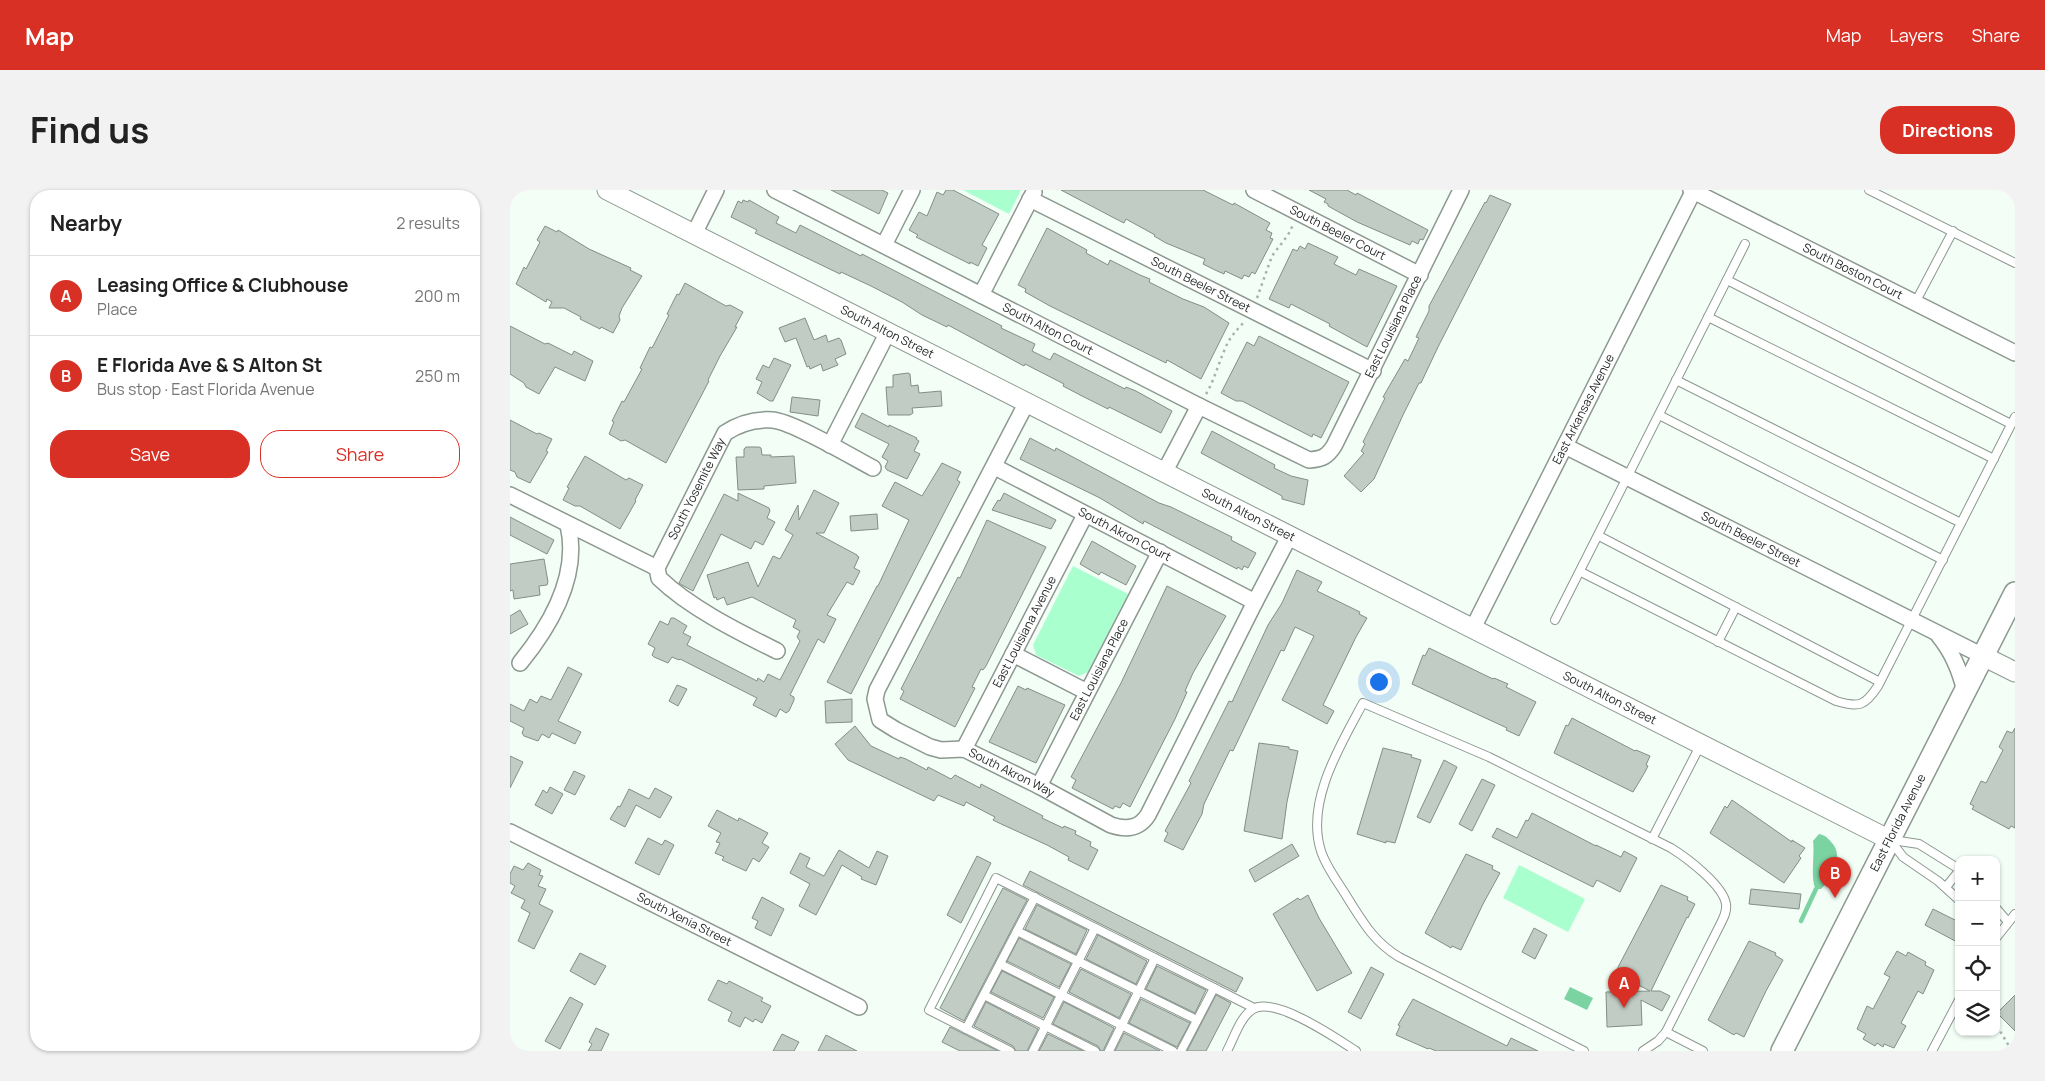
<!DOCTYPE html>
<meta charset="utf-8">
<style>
body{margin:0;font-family:Manrope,sans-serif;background:#f2f2f2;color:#222}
.controls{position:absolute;right:15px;bottom:15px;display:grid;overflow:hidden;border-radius:10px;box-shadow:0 1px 4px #0004}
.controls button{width:45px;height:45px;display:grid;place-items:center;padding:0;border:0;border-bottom:1px solid #e0e0e0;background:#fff;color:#222;font:25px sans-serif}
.you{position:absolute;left:868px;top:491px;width:18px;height:18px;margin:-12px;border:4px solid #fff;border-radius:50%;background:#1a73e8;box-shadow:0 0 0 8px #1a73e833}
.badge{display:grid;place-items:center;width:32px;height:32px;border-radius:50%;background:#d93025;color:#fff;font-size:16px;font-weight:700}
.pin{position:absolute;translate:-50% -41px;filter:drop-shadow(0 1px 2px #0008)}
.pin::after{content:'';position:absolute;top:26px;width:18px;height:15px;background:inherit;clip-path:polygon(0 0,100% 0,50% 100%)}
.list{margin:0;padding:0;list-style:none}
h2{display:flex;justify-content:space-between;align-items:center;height:65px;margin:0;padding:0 20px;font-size:21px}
h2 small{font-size:16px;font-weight:400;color:#767676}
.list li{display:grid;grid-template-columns:32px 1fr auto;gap:15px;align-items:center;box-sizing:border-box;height:80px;padding:0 20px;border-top:1px solid #e0e0e0}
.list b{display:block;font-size:19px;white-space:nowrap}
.list p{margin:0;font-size:16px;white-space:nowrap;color:#767676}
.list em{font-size:16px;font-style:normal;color:#767676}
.actions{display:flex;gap:10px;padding:15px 20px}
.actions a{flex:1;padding:11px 0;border:1px solid #d93025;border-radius:20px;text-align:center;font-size:18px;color:#d93025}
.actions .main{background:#d93025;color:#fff}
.icon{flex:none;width:28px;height:28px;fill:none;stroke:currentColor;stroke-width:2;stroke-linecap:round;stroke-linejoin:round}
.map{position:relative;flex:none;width:1505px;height:861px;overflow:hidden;border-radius:20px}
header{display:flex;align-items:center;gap:30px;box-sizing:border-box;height:70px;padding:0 25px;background:#d93025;color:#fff}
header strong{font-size:24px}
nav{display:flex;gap:28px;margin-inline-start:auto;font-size:18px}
.intro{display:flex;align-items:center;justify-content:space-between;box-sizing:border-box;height:120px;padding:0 30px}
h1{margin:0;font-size:35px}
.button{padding:12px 22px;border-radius:20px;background:#d93025;color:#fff;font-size:18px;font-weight:700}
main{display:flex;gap:30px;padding:0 30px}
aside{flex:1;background:#fff;border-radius:20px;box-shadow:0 1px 4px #0004}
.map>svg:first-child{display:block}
.green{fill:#a9ffcd}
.water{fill:#7cd3a2}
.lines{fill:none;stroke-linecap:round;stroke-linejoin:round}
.stream{stroke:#7cd3a2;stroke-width:4.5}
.building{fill:#c0ccc4;stroke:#838e87}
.service-casing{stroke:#8c9890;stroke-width:10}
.minor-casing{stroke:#8c9890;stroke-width:18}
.tertiary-casing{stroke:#8c9890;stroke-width:21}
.secondary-casing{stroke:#8c9890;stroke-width:24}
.path{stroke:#a8b2ab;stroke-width:2.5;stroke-dasharray:2.5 4;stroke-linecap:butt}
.service{stroke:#fff;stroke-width:8}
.minor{stroke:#fff;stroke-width:15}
.tertiary{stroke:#fff;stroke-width:19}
.secondary{stroke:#fff;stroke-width:21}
.labels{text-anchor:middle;stroke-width:4.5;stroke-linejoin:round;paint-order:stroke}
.street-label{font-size:12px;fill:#262b28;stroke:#f2fef6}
</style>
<header>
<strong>Map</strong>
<nav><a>Map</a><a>Layers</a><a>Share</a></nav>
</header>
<div class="intro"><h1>Find us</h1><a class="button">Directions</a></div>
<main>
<aside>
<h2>Nearby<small>2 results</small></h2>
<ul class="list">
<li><span class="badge">A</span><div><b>Leasing Office &amp; Clubhouse</b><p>Place</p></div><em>200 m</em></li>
<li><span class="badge">B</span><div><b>E Florida Ave &amp; S Alton St</b><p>Bus stop · East Florida Avenue</p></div><em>250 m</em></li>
</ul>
<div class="actions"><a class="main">Save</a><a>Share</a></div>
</aside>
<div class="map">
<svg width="1505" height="861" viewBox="0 0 1505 861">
<rect width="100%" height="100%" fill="#f2fef6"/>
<g class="green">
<path d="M453,0H511L499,24Z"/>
<path d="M563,376L618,404L578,482L569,486L526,465L523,455Z"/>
<path d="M1009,675L1075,709L1058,742L993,708Z"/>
</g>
<g class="water">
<path d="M1309,644C1315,645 1318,648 1322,653C1334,666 1323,688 1311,699H1306C1300,690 1305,664 1303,651Z"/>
<path d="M1060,797L1083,808L1077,820L1054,809Z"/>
</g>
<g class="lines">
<path class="stream" d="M1291,731L1306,699"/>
</g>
<g class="building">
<path d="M321,0H372L378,3L369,24Z"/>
<path d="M436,0H443L489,24L472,55L477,58L468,76L460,72V74L406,47L408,45L399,40L409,22L417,26L427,2L433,5Z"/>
<path d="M551,0H693L723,15L724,13L760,33L756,40L762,43L760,48L763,49L745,84L742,82L739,87L734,85L732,89L715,81L714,84L705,80L693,74L695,69L656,53L644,46L645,45L616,29L614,33L606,29Z"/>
<path d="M799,0H837L846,5L847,3L918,40L913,50L910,49L908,54L902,51L900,55L847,32L818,16V14L814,12L816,9Z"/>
<path d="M980,5L1001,14L928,157L911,193H909L893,225L864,289L851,302L834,286L854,263L851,261L855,254L853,252L875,208L873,207L895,169L898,171L909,148L906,147L919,121V116L975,12L976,13Z"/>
<path d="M233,10L238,12L239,10L269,27L266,33L286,43L290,35L351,66L352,64L492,136L491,138L525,154L522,161L540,170L544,163L615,199L616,197L626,201L662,221L651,243L599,217L598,219L572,206L553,196L554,194L515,174L514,176L438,135L437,137L412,125L392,112L361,96L331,82L330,84L245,43L247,40L221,27L228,11L232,13Z"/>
<path d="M35,36L47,42L48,40L79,59L121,78L120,80L132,86L112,118L109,126L110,130L103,143L91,137L90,139L70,129L71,127L54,118H39L42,112L37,109L36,112L6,94L14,77L16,79L30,52L27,50Z"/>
<path d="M537,38L577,60L576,63L598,75L600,70L630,85L640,89L639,92L673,109L694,117L719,133L691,189L657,170L656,173L540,116L515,102L516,99L508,95Z"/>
<path d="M798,53L828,67L824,74L846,85L849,79L887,96L857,157L819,136L820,134L781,114L779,118L759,109L783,59L787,61L790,56L795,59Z"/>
<path d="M175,93L216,116L220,115L233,122L225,137H227L210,166L198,190L199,191L156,273L115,250L111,251L99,244L104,232L102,231L112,211L114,212L132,179L130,178L140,157L142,158L159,125L157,124L167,104L169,105Z"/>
<path d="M295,128L304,150L316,145L318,152L329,148L331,150L336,164L325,169L328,175L313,181L311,174L300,179L299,176L297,177L286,148L275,152L269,138Z"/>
<path d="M0,136L35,154L38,153L62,165L64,161L83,171L75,191L45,177L29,204L16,197L14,193L0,184Z"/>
<path d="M749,146L839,192L811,248L803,244L802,247L732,211H726L711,203L737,152L744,156Z"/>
<path d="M264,168L281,175L263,211H260L247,203L252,192L246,189L253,175L259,178Z"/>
<path d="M398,183L400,184L401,196L408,195L409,203L431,201L432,216L402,218L403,223L400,225H378L376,197H383V185Z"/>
<path d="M282,207L310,210L308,226L280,222Z"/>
<path d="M352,223L379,237V235L407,248L406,249L409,251L404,261L410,264L397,289L377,280L375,277L378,271L372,267L379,254L345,237Z"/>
<path d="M0,230L27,244L29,243L42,249L36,261L38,262L20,293L7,287L5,282L0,280Z"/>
<path d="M702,241L765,275L764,278L781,286L798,290L794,315L772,309V306L691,263Z"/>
<path d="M520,248L545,261L546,258L649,313L661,317L722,347L721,350L746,363L738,378L734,376L732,380L728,377L727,379L634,331L633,334L590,308L510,269Z"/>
<path d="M236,257H249L251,258L252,265H261V267L284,266L286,293L254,296V299L228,300L226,267H234V259Z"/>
<path d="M75,266L116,290L119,288L133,295L125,310L126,311L110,339L70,316H65L53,310L59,298L57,297Z"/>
<path d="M432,273L451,282L447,290L450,292L341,504L317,492L367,396H368L399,330L372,316L385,292L412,306Z"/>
<path d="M304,300L329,313L314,343H306L347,365V366L349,367L344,378L350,381L343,395L337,392L317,425L326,429L314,453L308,449L280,505L284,507V510L279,521L276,523L270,519L266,527L243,515L247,508L170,469L169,470L162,467L158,473L144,467L142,465L145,458L138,454L150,431L158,435L161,428H164L177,436L173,443L181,447L177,455L247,491L248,488L254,492L258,484L270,490L290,451L287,447L290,441L283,437L286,430L242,407L217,415L214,407L207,410L206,407L204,408L197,385L238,372L248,397L263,366L270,369L283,345L275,340L288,315L289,330Z"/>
<path d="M228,303L259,318L260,321L257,328L265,332L253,355L245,351L241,359L211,344L183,401L172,395L169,393L214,304L228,311Z"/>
<path d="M494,303L546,330L541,339L482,320L488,310L490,311Z"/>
<path d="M367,324L368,339L341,341L340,326Z"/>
<path d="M0,327L44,350L37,364L0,345Z"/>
<path d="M477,330L536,357L476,476L473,480L471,479L462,497L465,498L445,537L390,509L394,501L391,499L448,387L450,388Z"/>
<path d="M582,351L626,376L616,395L591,382L589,385L570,374Z"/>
<path d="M34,369L38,392L37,395L29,396L30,405L4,409L3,400L0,401V374Z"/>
<path d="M787,380L812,392L807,401L850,422L849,424L857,428L846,447L813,515L824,521L817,534L772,510L804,446L785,437L774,461L771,460L723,561L720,560L694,614L692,624L673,660L654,651L658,643L655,641L681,593L679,591L719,511L722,512L758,435L772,413Z"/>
<path d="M657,396L716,426L683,483L675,501L677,502L665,529L620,617L613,613L610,618L605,616L603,619L562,598L566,590L561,587L611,493Z"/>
<path d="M10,420L18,434L0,444V426Z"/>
<path d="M919,458L983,489L984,488L998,494L996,497L1026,512L1009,546L996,540L997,538L902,494L913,465L915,466Z"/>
<path d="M58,477L72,484L48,531L71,542L65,554L42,543L39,548L32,544L28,551L14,546L12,543L14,538L0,531V514L14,521L20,509L27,513L31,506L41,510Z"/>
<path d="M167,495L177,499L168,516L159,511Z"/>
<path d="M508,496L516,500L517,498L555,515L526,573L479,552Z"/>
<path d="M342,509V532L316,533L315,511Z"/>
<path d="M1062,528L1125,561L1126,560L1140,566L1136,575L1138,576L1135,582L1123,602L1044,563L1056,535L1058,536Z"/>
<path d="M345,536L361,556L389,569L390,567L396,569L417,580L418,577L441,589L445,585L470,598L471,594L533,626L532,628L553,638L554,636L566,641L565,644L581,652L580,656L588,660L578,680L558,670L559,667L537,655L489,633L483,630L485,627L456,612L454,616L428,605L424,611L338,570L325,554Z"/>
<path d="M1505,538V638L1501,636L1499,639L1462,619L1464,616L1460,614L1471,591L1476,593L1493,560L1489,557L1497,541L1502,543Z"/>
<path d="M749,553L779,557V559L788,561L777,612L772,649L734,641Z"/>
<path d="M873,558L902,565L901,567L911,570L885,653L876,651V653L847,644Z"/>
<path d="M0,566L13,572L0,598Z"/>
<path d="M934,570L947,577L920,633L907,627Z"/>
<path d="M64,581L75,586L65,605L54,600Z"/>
<path d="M972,589L985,595L962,641L949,634Z"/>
<path d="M40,597L53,604L42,624L25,615L33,600L37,603Z"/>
<path d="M145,598L162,607L150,628L126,615L115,637L100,629L108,616L110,617L119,599L139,609Z"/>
<path d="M1222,610L1282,652V650L1295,658L1289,666L1291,668L1274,693L1200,643L1215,616L1217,618Z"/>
<path d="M207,620L228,631L229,628L258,643L252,653L259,657L252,668L249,672L243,668L236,681L212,670L214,667L205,663L210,653L206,652L211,643L198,636Z"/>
<path d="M1022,623L1086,656V655L1111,667L1114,661L1127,668L1110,702L1087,690L1083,697L982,647L987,638L1007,648L1016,630L1018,631Z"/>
<path d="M138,648L152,655L155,650L164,655L149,685L125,673Z"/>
<path d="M782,654L789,666L745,692L739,680Z"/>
<path d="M329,660L359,678L367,661L378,666L366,695L351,689L352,687L332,675L306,725L289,716L300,694L280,683L290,663L300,668L296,677L314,686Z"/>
<path d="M956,664L983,676L982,679L990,683L973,714L951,760L942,756L941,758L915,743Z"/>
<path d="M467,666L481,673L451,733L437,725Z"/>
<path d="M18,673L31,680L29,685L33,686L28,696L36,699L29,714L43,721L24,759L8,751L20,723L11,718L15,710L1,703L5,696L0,693V684L4,676L13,680Z"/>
<path d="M520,681L733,788L726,802L513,695Z"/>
<path d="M1151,695L1178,707L1177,710L1185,714L1178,728L1177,727L1141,801H1150L1160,806L1152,821L1131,810L1132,835L1097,837L1096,802L1140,801L1105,783Z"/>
<path d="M493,698L517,710L454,831L430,818Z"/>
<path d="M1241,699L1291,704L1289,719L1239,714Z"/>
<path d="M798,705L809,728L842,783L807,801L763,724L788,708L790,710Z"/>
<path d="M252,707L274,719L261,746L245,738L248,731L242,728Z"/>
<path d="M527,715L577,740L566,764L515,739Z"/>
<path d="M1423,719L1449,732V753L1415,735Z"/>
<path d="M1024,738L1037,745L1025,769L1012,762Z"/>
<path d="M588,745L637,771L626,794L576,769Z"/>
<path d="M509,748L561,774L549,797L497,771Z"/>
<path d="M1239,751L1266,763L1265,765L1273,770L1256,801L1234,847L1226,843L1224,845L1198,830Z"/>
<path d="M1387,761L1396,766L1398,762L1416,772L1415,775L1424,780L1413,804L1408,801L1391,833L1396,836L1384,858L1374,854L1373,857L1367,853L1365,856L1353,849L1356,844L1347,839L1357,816L1363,819L1380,787L1374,784Z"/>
<path d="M70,763L96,776L85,795L60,781Z"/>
<path d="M647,776L696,800L685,823L636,799Z"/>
<path d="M861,777L874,784L851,829L838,822Z"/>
<path d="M571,779L621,804L609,828L559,802Z"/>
<path d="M492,781L544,807L533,828L481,802Z"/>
<path d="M208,790L217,794L219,791L253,808L251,811L261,816L252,833L245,829L243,832L235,827L230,837L218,831L222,822L198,810Z"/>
<path d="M706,805L721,813L696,861H677Z"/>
<path d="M1505,805V841L1487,823Z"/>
<path d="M60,807L73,814L50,859L35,851Z"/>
<path d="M631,809L680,833L667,857L619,833Z"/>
<path d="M903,809L997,856L1001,848L1028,861H926L919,858L918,859L886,845L890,836L888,835Z"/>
<path d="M476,812L528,839L517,861H506L503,856L464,836Z"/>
<path d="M554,812L604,838L593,861H591L588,856L543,834Z"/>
<path d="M440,837L488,861H450L432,852Z"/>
<path d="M86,838L99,844L91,861H78L82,854L79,852Z"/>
<path d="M614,843L650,861H605Z"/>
<path d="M272,844L289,852L284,861H263Z"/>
<path d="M538,844L573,861H529Z"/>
<path d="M316,845L347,861H308Z"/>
</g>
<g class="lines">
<defs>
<g id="service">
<path d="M1359,0L1505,73"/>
<path d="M1217,90L1501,234"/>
<path d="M1405,113L1443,41"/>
<path d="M1198,127L1484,269"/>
<path d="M1166,190L1451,333"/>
<path d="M1149,225L1433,370"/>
<path d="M1089,346L1370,492"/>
<path d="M1071,382L1326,511C1349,518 1355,516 1368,496L1505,227"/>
<path d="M1045,430L1235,54"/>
<path d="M1208,452L1226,417"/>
<path d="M1142,649L1191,554"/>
<path d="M1382,650L1409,654L1449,679"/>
<path d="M1381,651L1393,667L1428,691L1449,710"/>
<path d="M1436,697L1449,681"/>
<path d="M1486,718L1498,732"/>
<path d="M507,741L525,707"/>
<path d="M1486,748L1505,724"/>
<path d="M490,774L663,861"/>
<path d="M474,805L585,861"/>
<path d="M456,839L507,741L687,830"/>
<path d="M1156,842L1193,861"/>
<path d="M500,861L419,820L486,688L744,818"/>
<path d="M523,861L585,738"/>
<path d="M599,861L645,768"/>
<path d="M671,861L704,798"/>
<path d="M717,861C724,848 730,827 743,819C765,806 826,848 846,861"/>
<path d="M1074,861L889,767C863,751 853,732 837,707C828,692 816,677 811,661C795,612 831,554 853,513L979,567L1161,658C1177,668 1213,695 1216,714C1217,721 1214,727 1211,733L1156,842L1148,851L1133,861"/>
<path d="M1422,861L1449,810"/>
</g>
<g id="minor">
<path id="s1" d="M265,0L689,216L799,270C812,269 817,267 824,256L951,0"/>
<path id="s2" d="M744,0L910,85"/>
<path id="s3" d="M1181,0L1505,163"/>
<path id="s4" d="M520,9L863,181"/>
<path d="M184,44L206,0"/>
<path d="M374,55L402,0"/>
<path d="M471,105L524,2"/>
<path id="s5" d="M517,212L367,500L365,509L370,530L386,540L420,557L431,560L454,559L529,596L601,635C616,640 629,639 638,625L745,412L780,345"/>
<path d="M320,255L378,142"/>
<path id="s6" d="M1055,256L1473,466"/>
<path id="s7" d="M485,277L745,412"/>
<path d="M655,281L689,216"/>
<path d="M0,305L147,378"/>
<path id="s8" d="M963,438L1184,0"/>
<path d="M1429,446C1443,463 1450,480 1455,502"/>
<path id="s9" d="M267,461C229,442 180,418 149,388L147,378L215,243C230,233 245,229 262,230C282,231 342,267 363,278"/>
<path d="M503,464L577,502"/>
<path d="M10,473C41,435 70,386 58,335"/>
<path id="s10" d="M454,559L575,325"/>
<path id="s11" d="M529,596L650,362"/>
<path id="s12" d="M0,642L349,817"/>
</g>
<g id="tertiary">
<path id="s13" d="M97,0L1380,650"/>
<path d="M1473,466L1505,482"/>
</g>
<g id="secondary">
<path id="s14" d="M1272,861L1505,403"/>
</g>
</defs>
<use href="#service" class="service-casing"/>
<use href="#minor" class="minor-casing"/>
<use href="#tertiary" class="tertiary-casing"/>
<use href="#secondary" class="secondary-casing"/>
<g class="path">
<path d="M747,108L762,66L778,45L783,35"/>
<path d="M696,204C705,189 708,174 715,159C719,148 726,141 734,132"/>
<path d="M1487,836L1502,861"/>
</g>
<use href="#service" class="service"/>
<use href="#minor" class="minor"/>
<use href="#tertiary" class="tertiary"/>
<use href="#secondary" class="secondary"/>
</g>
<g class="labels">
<g class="street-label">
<text dy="4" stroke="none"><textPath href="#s2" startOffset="94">South Beeler Court</textPath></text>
<text dy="4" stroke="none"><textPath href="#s3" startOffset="181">South Boston Court</textPath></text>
<text dy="4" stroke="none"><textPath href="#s4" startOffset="191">South Beeler Street</textPath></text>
<text dy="4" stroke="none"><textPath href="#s1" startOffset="762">East Louisiana Place</textPath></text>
<text dy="4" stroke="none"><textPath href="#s1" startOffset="306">South Alton Court</textPath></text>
<text dy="4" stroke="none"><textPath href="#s13" startOffset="314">South Alton Street</textPath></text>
<text dy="4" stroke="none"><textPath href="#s8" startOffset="245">East Arkansas Avenue</textPath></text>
<text dy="4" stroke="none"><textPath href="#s9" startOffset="238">South Yosemite Way</textPath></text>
<text dy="4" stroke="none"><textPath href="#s13" startOffset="719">South Alton Street</textPath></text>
<text dy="4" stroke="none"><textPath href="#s7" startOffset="146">South Akron Court</textPath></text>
<text dy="4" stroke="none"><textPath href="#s6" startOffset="208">South Beeler Street</textPath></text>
<text dy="4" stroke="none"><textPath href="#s10" startOffset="132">East Louisiana Avenue</textPath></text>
<text dy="4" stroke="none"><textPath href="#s11" startOffset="131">East Louisiana Place</textPath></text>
<text dy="4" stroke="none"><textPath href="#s13" startOffset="1124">South Alton Street</textPath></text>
<text dy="4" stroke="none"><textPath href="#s5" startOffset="500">South Akron Way</textPath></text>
<text dy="4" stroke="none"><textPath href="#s14" startOffset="256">East Florida Avenue</textPath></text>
<text dy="4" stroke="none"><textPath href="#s12" startOffset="195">South Xenia Street</textPath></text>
</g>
</g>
</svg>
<div class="controls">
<button>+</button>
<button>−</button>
<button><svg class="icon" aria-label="locate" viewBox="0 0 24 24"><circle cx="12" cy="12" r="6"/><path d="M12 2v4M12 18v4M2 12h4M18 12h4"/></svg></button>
<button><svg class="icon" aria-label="layers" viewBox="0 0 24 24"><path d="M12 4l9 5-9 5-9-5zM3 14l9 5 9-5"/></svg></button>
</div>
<div class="you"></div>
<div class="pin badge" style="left:1114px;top:818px">A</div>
<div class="pin badge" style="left:1325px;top:708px">B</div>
</div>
</main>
